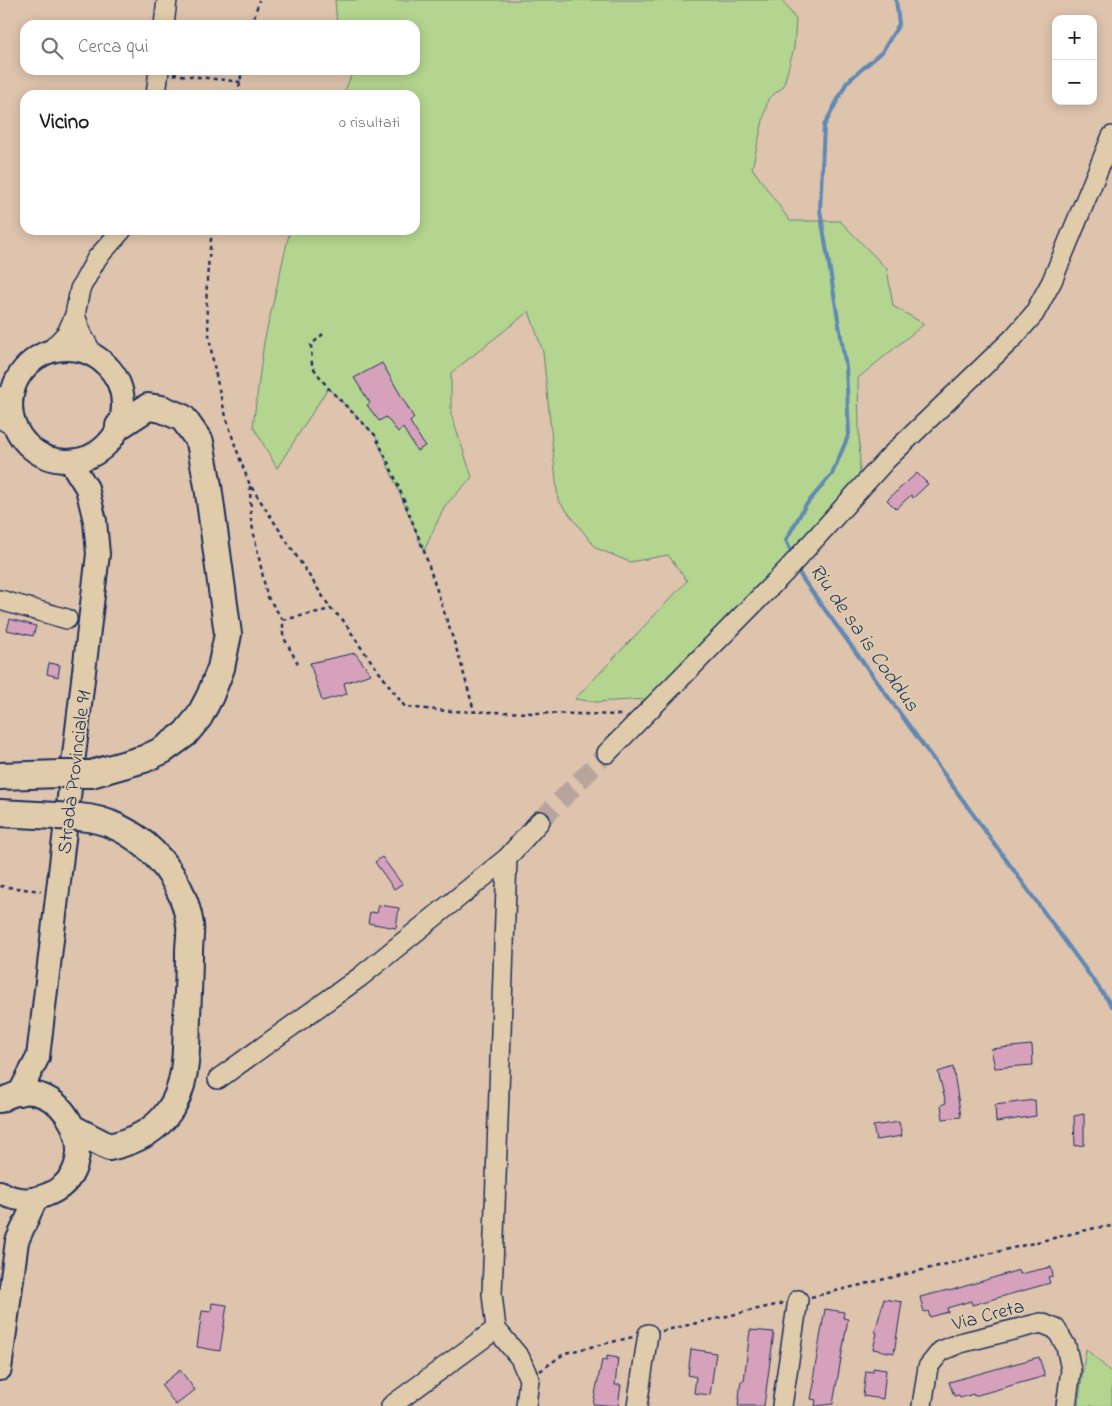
<!DOCTYPE html>
<html lang="it">
<meta charset="utf-8">
<style>
body{margin:0;font-family:"Indie Flower",sans-serif;background:#f2f2f2;color:#202124}
.controls{position:absolute;right:15px;top:15px;display:grid;overflow:hidden;border-radius:10px;box-shadow:0 2px 12px #0003}
.controls button{width:45px;height:45px;display:grid;place-items:center;padding:0;border:0;border-bottom:1px solid #e0e0e0;background:#fff;color:#202124;font:25px sans-serif}
.list{margin:0;padding:0;list-style:none}
h2{display:flex;justify-content:space-between;align-items:center;height:65px;margin:0;padding:0 20px;font-size:21px}
h2 small{font-size:16px;font-weight:400;color:#757577}
.icon{flex:none;width:28px;height:28px;fill:none;stroke:currentColor;stroke-width:2;stroke-linecap:round;stroke-linejoin:round}
.map{position:relative;flex:none;width:1112px;height:1406px;overflow:hidden}
.search{position:absolute;background:#fff;box-shadow:0 2px 12px #0003;left:20px;top:20px;width:400px;height:55px;display:flex;align-items:center;gap:12px;box-sizing:border-box;padding:0 18px;border-radius:15px;color:#757577;font-size:19px}
.panel{position:absolute;background:#fff;box-shadow:0 2px 12px #0003;left:20px;top:90px;width:400px;height:145px;border-radius:15px}
.map>svg:first-child{display:block}
.green{fill:#b3d58f;stroke:#678276}
.lines{fill:none;stroke-linecap:round;stroke-linejoin:round}
.stream{stroke:#6089b3;stroke-width:4}
.building{fill:#d6a1bb;stroke:#1b2f5e}
.minor-tunnel{stroke:#b7a59d;stroke-width:19;stroke-dasharray:19 9;stroke-linecap:butt}
.minor-casing{stroke:#1b2f5e;stroke-width:22}
.major-casing{stroke:#1b2f5e;stroke-width:26}
.highway-casing{stroke:#1b2f5e;stroke-width:30}
.path{stroke:#1b2f5e;stroke-width:2.5;stroke-dasharray:4 4;stroke-linecap:butt}
.minor{stroke:#e0ccaa;stroke-width:19}
.major{stroke:#e0ccaa;stroke-width:22}
.highway{stroke:#e0ccaa;stroke-width:26}
.highway-bridge-casing{stroke:#1b2f5e;stroke-width:30;stroke-linecap:butt}
.highway-bridge{stroke:#e0ccaa;stroke-width:26}
.labels{text-anchor:middle;stroke-width:4;stroke-linejoin:round;paint-order:stroke}
.street-label{font-size:20px;fill:#1b2f5e;stroke:#e0ccaa}
.water-label{font-size:21px;font-style:italic;fill:#263e6c;stroke:#e0ccaa}
</style>
<div class="map">
<svg width="1112" height="1406" viewBox="0 0 1112 1406">
<rect width="100%" height="100%" fill="#dec3ad"/>
<filter id="ink" filterUnits="userSpaceOnUse"><feTurbulence type="fractalNoise" baseFrequency=".02" numOctaves="2"/><feDisplacementMap in="SourceGraphic" scale="10" xChannelSelector="R" yChannelSelector="G"/><feConvolveMatrix kernelMatrix="1 2 1 2 8 2 1 2 1" color-interpolation-filters="sRGB"/></filter>
<g filter="url(#ink)">
<g class="green">
<path d="M335,0H782L796,20L794,48L783,87L768,99L752,168L790,221H840L887,269L893,306L924,324L858,378L860,476L782,564L649,699L596,702L575,699L687,581L668,555L630,562L596,548L558,500L543,352L529,311L451,373V414L472,477L444,507L424,551L375,435L328,388L277,468L253,426L264,342L290,230H415V95H343L351,76L348,70H415V25H337Z"/>
<path d="M1086,1349L1112,1373V1406H1078Z"/>
</g>
<g class="lines">
<g class="stream">
<path d="M792,554L786,540L805,506L832,474L849,434L846,367L820,210L824,126L847,82L882,52L899,24L896,0"/>
<path d="M797,568L802,578L1112,1006"/>
</g>
</g>
<g class="building">
<path d="M382,363L414,418L410,422L425,446L417,451L403,428L398,432L386,417L379,421L367,405L370,403L354,378Z"/>
<path d="M917,473L928,484L913,498L911,495L896,509L887,500Z"/>
<path d="M10,619L36,626L33,636L7,630Z"/>
<path d="M355,653L371,674L344,683L347,694L322,701L310,663Z"/>
<path d="M49,663L60,665L58,677L47,674Z"/>
<path d="M382,857L402,884L394,889L375,862Z"/>
<path d="M379,905L399,908L396,928L368,923L370,912L377,913Z"/>
<path d="M1032,1045L1033,1065L995,1068L991,1049Z"/>
<path d="M953,1067L961,1117L943,1119L941,1105L946,1103L938,1072Z"/>
<path d="M1035,1100L1036,1116L996,1122L995,1105Z"/>
<path d="M1084,1114V1145L1075,1146L1074,1116Z"/>
<path d="M899,1122L902,1136L876,1140L873,1126Z"/>
<path d="M1051,1267L1053,1276L1048,1277L1050,1283L972,1305L971,1301L947,1308L948,1312L930,1317L928,1311L924,1312L920,1297L948,1290L949,1291L1019,1270L1020,1274Z"/>
<path d="M884,1299L902,1302L894,1353L873,1349L877,1333L875,1332Z"/>
<path d="M212,1303L227,1305L220,1351L197,1347L202,1311L211,1312Z"/>
<path d="M825,1309L844,1312L843,1318L848,1319L833,1404L815,1406L816,1400L811,1399L815,1379H813Z"/>
<path d="M750,1330L774,1332L764,1406H738L741,1381H744Z"/>
<path d="M691,1349L716,1353L710,1395L694,1393L696,1377L688,1375Z"/>
<path d="M607,1356L618,1358L615,1385H621L618,1406L593,1404L602,1360L607,1361Z"/>
<path d="M1039,1357L1045,1376L974,1396L973,1394L960,1398L959,1395L954,1396L949,1382Z"/>
<path d="M873,1368L886,1370L883,1399L863,1396L866,1371L873,1372Z"/>
<path d="M180,1370L195,1390L176,1405L161,1385Z"/>
</g>
<g class="lines">
<path class="minor-tunnel" d="M540,821L607,753"/>
<defs>
<g id="minor">
<path d="M164,25L167,0"/>
<path d="M156,95L159,70"/>
<path d="M75,315L82,335L94,356"/>
<path d="M50,351L67,333L75,315L80,289L97,258L122,230"/>
<path d="M0,399L12,391"/>
<path d="M0,418L15,427"/>
<path d="M0,600L67,619"/>
<path d="M607,753L786,571L887,459L1013,338L1034,314L1052,281L1112,136"/>
<path d="M218,1079L360,977L507,858L540,821"/>
<path d="M496,1329L492,1294L507,858"/>
<path d="M391,1406L496,1329L520,1358L529,1379L526,1406"/>
<path d="M637,1406L648,1334"/>
<path d="M782,1406L798,1300"/>
<path d="M922,1406L928,1367L941,1351L960,1343L1041,1323L1056,1329L1066,1346L1071,1370L1066,1406"/>
</g>
<g id="major">
<circle cx="67" cy="405" r="56"/>
<path d="M19,1094L38,1057L98,554L95,521L87,488L70,461"/>
<path d="M0,1101C62,1062 115,1171 44,1196C30,1201 14,1201 0,1192"/>
<path d="M0,1369L17,1241L36,1199"/>
</g>
<g id="highway">
<path d="M91,774L144,759L163,750L185,734L199,717L210,696L221,668L228,634L208,486L200,442L183,418L162,409L148,407L119,426"/>
<path d="M0,776L60,774"/>
<path d="M0,813L56,816"/>
<path d="M76,1130L109,1147C133,1142 155,1132 169,1111C188,1086 186,1046 187,1016C188,994 189,973 189,952C189,943 191,933 190,925C182,870 135,821 79,817"/>
</g>
</defs>
<use href="#minor" class="minor-casing"/>
<use href="#major" class="major-casing"/>
<use href="#highway" class="highway-casing"/>
<g class="path">
<path d="M252,25L259,0"/>
<path d="M173,74L241,82"/>
<path d="M238,95L242,70"/>
<path d="M212,230C209,258 205,287 207,315C212,374 228,431 250,485L331,609L343,620L360,646L405,707L448,711L624,715"/>
<path d="M323,334L311,345L312,366L328,388L375,435L393,473L424,551L460,660L474,711"/>
<path d="M250,486L251,520L267,596L283,620"/>
<path d="M298,664L283,636V620L331,609"/>
<path d="M0,886L41,891"/>
<path d="M811,1297L1095,1228L1112,1226"/>
<path d="M662,1331L784,1303"/>
<path d="M540,1371L565,1353L633,1337"/>
</g>
<use href="#minor" class="minor"/>
<use href="#major" class="major"/>
<use href="#highway" class="highway"/>
<defs>
<g id="highway-bridge">
<path d="M60,774H91"/>
<path d="M56,816L79,817"/>
</g>
</defs>
<use href="#highway-bridge" class="highway-bridge-casing"/>
<use href="#highway-bridge" class="highway-bridge"/>
</g>
</g>
<g class="labels">
<g class="street-label">
<text transform="translate(73 772) rotate(-83)" y="7">Strada Provinciale 91</text>
<text transform="translate(988 1314) rotate(-15)" y="7">Via Creta</text>
</g>
<g class="water-label">
<text transform="translate(865 637) rotate(55)" y="7">Riu de sa is Coddus</text>
</g>
</g>
</svg>
<div class="controls">
<button>+</button>
<button>−</button>
</div>
<div class="search"><svg class="icon" aria-label="search" viewBox="0 0 24 24"><circle cx="10" cy="10" r="6"/><path d="M15 15l6 6"/></svg>Cerca qui</div>
<section class="panel">
<h2>Vicino<small>0 risultati</small></h2>
<ul class="list">
</ul>
</section>
</div>
